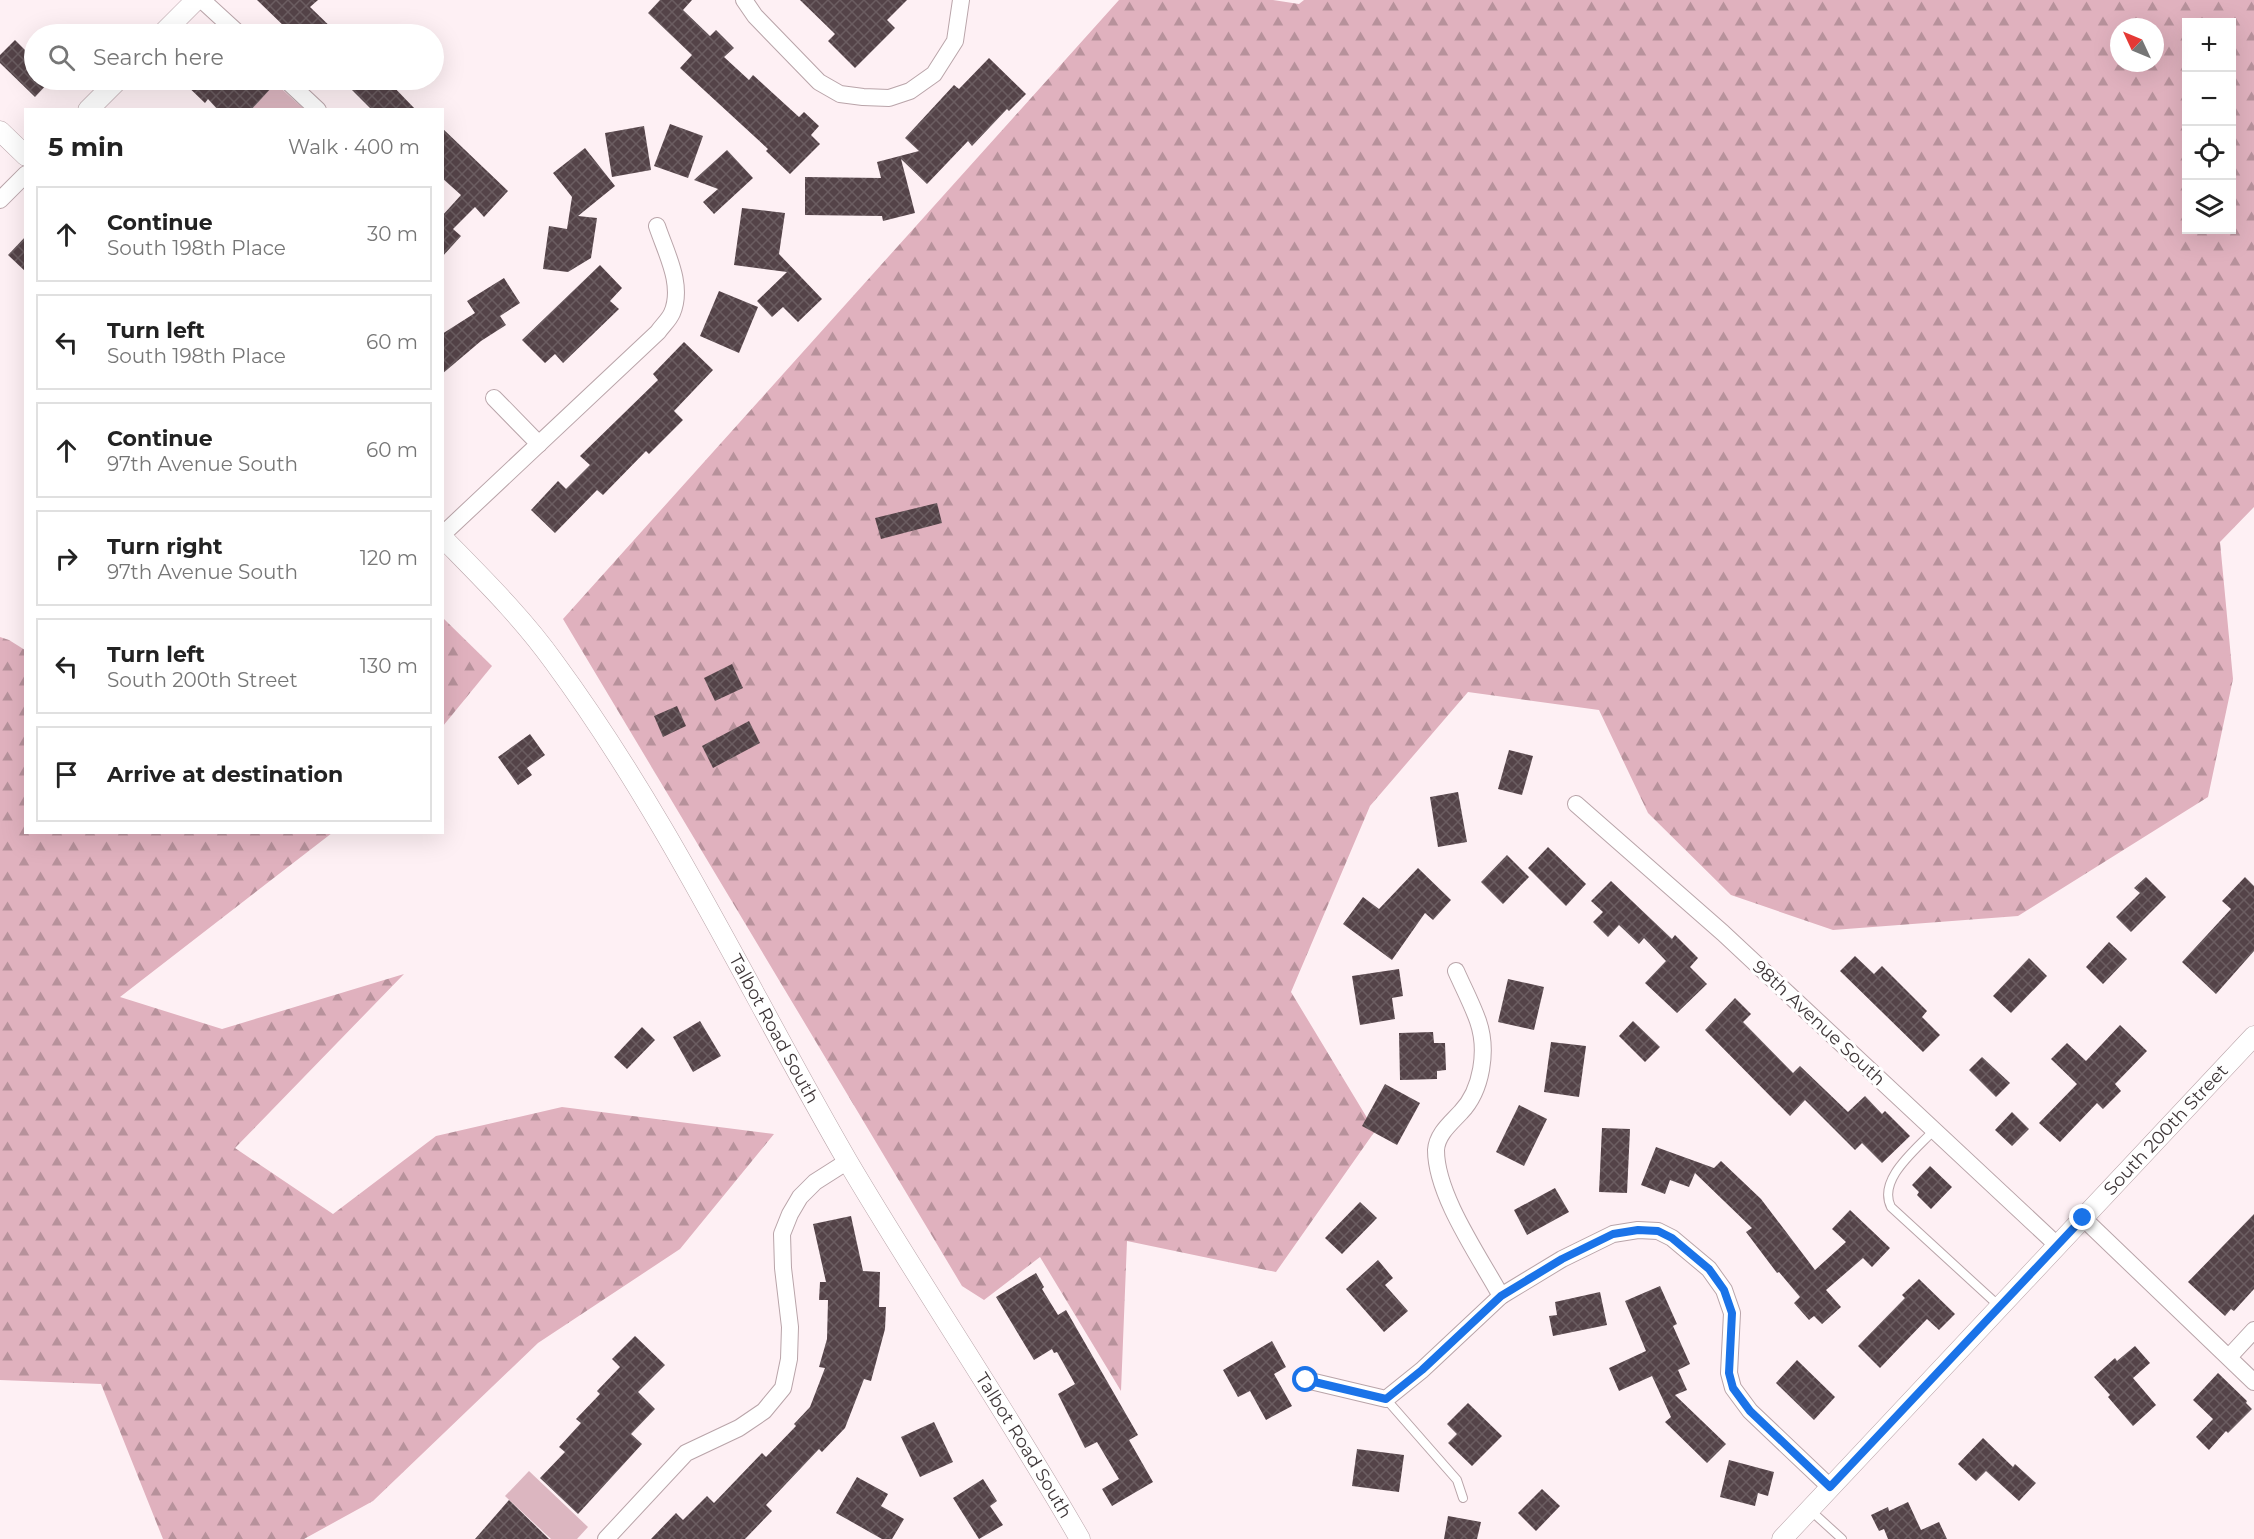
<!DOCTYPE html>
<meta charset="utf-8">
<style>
body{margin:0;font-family:Montserrat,sans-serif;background:#f6f6f6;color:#222}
.controls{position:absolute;right:18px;top:18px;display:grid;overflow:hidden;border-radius:0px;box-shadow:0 6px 24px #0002}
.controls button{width:54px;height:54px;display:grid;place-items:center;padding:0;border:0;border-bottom:2px solid #e0e0e0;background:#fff;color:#222;font:30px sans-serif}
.compass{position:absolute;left:2110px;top:18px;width:54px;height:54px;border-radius:50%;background:#fff;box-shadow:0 6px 24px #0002;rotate:314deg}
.stop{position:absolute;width:18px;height:18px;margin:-14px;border:4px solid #1a73e8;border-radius:50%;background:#fff}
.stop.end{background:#1a73e8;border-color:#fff;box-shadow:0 2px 6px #0008}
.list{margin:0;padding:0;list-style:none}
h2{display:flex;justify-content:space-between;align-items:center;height:78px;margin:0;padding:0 24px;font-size:26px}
h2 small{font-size:20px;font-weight:400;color:#767676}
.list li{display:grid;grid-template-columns:39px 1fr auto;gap:18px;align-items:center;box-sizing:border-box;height:96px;margin:0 12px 12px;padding:0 12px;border:2px solid #e0e0e0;border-radius:0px}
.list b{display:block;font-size:22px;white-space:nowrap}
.list p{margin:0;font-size:20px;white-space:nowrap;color:#767676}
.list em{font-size:20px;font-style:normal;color:#767676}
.icon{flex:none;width:33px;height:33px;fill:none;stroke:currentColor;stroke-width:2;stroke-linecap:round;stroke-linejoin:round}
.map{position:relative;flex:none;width:2254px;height:1539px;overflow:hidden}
.search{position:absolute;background:#fff;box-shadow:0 6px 24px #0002;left:24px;top:24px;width:420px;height:66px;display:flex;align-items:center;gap:15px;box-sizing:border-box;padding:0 21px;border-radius:33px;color:#767676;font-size:22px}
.panel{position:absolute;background:#fff;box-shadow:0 6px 24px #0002;left:24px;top:108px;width:420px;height:726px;border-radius:0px}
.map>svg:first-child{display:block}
.green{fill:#dcb6c0}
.forest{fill:url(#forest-firs);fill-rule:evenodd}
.building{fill:url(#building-cross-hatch)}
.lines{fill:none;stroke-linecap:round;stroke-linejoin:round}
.service-casing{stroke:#b9a4a9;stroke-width:10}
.minor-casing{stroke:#b9a4a9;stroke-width:18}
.tertiary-casing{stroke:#b9a4a9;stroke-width:21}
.service{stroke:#fff;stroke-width:8}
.minor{stroke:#fff;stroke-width:16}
.tertiary{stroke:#fff;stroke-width:20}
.route{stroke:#1a73e8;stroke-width:8}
.labels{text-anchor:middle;stroke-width:6;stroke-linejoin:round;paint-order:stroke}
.street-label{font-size:18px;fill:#3f3739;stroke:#fff}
</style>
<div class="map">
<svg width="2254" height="1539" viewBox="0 0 2254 1539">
<defs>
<pattern id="forest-firs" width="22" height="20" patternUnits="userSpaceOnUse" patternTransform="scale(1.5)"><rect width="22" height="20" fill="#e0b1be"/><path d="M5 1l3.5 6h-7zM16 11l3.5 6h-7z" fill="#b7919b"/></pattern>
<pattern id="building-cross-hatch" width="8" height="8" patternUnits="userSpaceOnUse" patternTransform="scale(1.5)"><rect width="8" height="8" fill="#544348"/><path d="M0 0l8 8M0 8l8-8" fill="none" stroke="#6b5d61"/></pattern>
</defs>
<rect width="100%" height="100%" fill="#fef0f4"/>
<g class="green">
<path d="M275,83L304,109H252Z"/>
<path d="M529,1471L588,1527L577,1539H551L505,1496Z"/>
</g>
<g class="forest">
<path d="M1119,0H1273L1299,4L1304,0H2254V507L2220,542L2233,679L2208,797L2018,916L1833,930L1731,895L1648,813L1599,710L1468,692L1370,806L1291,992L1375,1131L1276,1272L1127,1241L1121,1391L1040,1257L984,1300L962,1286L563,619ZM2186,22H2232V230H2186ZM2119,27H2155V63H2119Z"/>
<path d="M443,618L492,666L443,726Z"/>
<path d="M0,637L9,640L25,650L26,832L332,833L120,997L222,1029L404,974L235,1148L333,1214L436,1136L562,1107L774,1134L680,1249L538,1343L373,1501L304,1539H163L101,1384L0,1380Z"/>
</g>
<g class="building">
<path d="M257,0H318L310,7L338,34H298L291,28L288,30Z"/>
<path d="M660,0H692L683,10L710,36L716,30L734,48L724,57L749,80L753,75L799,117L804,112L819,126L811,135L820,144L790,174L766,151L768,149L680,68L692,55L648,13Z"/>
<path d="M800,0H907L887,20L895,28L855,68L828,41L835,34Z"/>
<path d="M15,40L34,59V80H51L35,97L0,63V55Z"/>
<path d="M989,58L1026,94L1009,111L1007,109L972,146L968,141L927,184L901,159L915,213L883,221L882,216L805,215V177L881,178L877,162L919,151L905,138L954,85L959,89Z"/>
<path d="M181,80H266L273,86L251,110H218L208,99L205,103Z"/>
<path d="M342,80H387L416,110H372Z"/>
<path d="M670,124L703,136L688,178L654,166Z"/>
<path d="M644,126L651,170L612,177L605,133Z"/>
<path d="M442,128L508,191L484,217L475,207L453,229L461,236L442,257V216L461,195L442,178Z"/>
<path d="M585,148L615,186L578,216L597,218L591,258L568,272L543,269L549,226L567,229L572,197L553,173Z"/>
<path d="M727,150L753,178L714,214L703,202L718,189L694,180Z"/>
<path d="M742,208L785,213L779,254L822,299L798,322L783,307L772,317L757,301L787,272L734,265Z"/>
<path d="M26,236V272L8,255Z"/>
<path d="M600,265L622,288L610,301L619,309L563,363L555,354L545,363L522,340Z"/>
<path d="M504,278L520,303L500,316L506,325L481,341L442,374V334L475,313L467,301Z"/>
<path d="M719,291L758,307L739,353L700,336Z"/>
<path d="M684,342L713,370L674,411L683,420L649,454L646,451L603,495L597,490L555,533L531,510L558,481L566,489L590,465L580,456L658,380L653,374Z"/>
<path d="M937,503L942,523L881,539L875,518Z"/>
<path d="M732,664L743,688L715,701L704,678Z"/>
<path d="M677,706L686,726L663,737L654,716Z"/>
<path d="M749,721L760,743L713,768L702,746Z"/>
<path d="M530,734L545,755L527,768L532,775L518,785L498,757Z"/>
<path d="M1509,750L1533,756L1522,795L1498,789Z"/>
<path d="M1458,792L1467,842L1438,847L1430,797Z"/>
<path d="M1548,847L1586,884L1566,906L1528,868Z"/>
<path d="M1507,855L1529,877L1503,904L1481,882Z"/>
<path d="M1418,868L1451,900L1433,920L1425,913L1392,960L1343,924L1363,897L1379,909Z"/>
<path d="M2146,877L2166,897L2131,932L2116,917L2140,893L2134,888Z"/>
<path d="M2245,877L2254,886V951L2216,994L2182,962L2231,909L2222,901Z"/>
<path d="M1611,881L1672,939L1675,935L1698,958L1690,967L1707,984L1677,1013L1645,983L1666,961L1644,938L1639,944L1619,925L1608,937L1593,922L1603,912L1591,901Z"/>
<path d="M2109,942L2127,959L2103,984L2086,967Z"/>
<path d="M1855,956L1874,974L1882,966L1927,1011L1922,1017L1940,1035L1923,1052L1840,971Z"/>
<path d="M2029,958L2047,976L2011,1013L1993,996Z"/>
<path d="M1399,969L1403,996L1392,998L1395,1019L1360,1025L1352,976Z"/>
<path d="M1508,979L1544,987L1534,1030L1498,1022Z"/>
<path d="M1735,998L1751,1014L1743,1022L1793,1073L1800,1066L1848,1112L1865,1096L1882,1114L1885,1111L1910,1136L1882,1163L1862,1143L1855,1150L1805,1100L1790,1116L1705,1030Z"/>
<path d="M700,1021L721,1056L693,1072L673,1037Z"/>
<path d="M1633,1021L1660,1047L1645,1062L1619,1036Z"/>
<path d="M2120,1025L2147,1051L2115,1084L2121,1091L2103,1109L2097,1103L2060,1142L2039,1123L2077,1084L2051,1059L2067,1043L2086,1061Z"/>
<path d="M642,1027L655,1040L627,1069L614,1057Z"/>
<path d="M1433,1032L1434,1043H1445L1446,1070L1437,1071V1079L1400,1080L1399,1033Z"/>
<path d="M1551,1042L1586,1046L1579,1097L1544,1092Z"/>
<path d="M1982,1057L2010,1083L1996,1097L1969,1070Z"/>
<path d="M1385,1084L1420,1103L1397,1145L1362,1126Z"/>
<path d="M1519,1105L1547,1119L1524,1166L1496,1152Z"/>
<path d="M2012,1112L2029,1129L2012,1146L1995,1130Z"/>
<path d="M1602,1128L1630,1129L1627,1193L1599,1192Z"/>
<path d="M1656,1147L1714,1168L1721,1161L1761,1199L1815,1270L1846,1242L1832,1229L1850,1210L1890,1248L1872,1267L1863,1258L1826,1290L1841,1307L1822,1324L1814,1316L1809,1320L1794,1303L1800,1297L1779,1272L1777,1273L1746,1232L1752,1228L1695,1173L1689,1187L1670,1180L1665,1194L1641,1185Z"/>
<path d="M1930,1166L1952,1187L1931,1209L1917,1195L1919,1192L1912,1185Z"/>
<path d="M1555,1188L1569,1212L1527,1235L1514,1210Z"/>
<path d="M1360,1202L1377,1218L1342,1254L1325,1238Z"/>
<path d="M2254,1214V1289L2234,1311L2231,1309L2225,1316L2188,1282Z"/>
<path d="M851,1216L863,1271L880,1272L879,1307H886L885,1329L871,1381L864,1379L845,1428L822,1452L819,1449L766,1505L772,1511L745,1539H651L676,1513L683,1520L707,1496L714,1503L762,1453L766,1457L796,1426L794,1424L810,1407L825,1368L819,1367L827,1339L828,1300H819L820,1282H826L813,1224Z"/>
<path d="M1378,1260L1393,1278L1385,1285L1408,1311L1384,1332L1346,1289Z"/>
<path d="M1036,1273L1044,1287L1042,1289L1058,1315L1066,1310L1138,1435L1129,1440L1153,1482L1112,1506L1102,1489L1119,1479L1097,1442L1085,1448L1058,1394L1075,1384L1057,1352L1054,1353L1052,1349L1034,1360L996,1297Z"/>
<path d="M1919,1279L1955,1314L1939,1330L1927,1319L1880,1368L1858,1346L1905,1298L1902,1295Z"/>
<path d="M1660,1286L1677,1324L1673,1326L1690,1364L1678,1370L1687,1390L1675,1395L1726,1444L1707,1463L1665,1422L1671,1417L1652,1376L1619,1391L1609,1368L1646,1351L1625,1301Z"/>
<path d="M1600,1292L1607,1325L1553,1336L1549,1316L1557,1315L1555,1302Z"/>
<path d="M635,1336L665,1365L638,1392L655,1409L631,1434L642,1444L578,1514L540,1478L565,1452L559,1447L581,1423L576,1419L600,1394L597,1391L620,1367L612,1359Z"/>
<path d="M1272,1341L1286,1367L1274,1374L1292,1406L1266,1420L1250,1391L1238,1397L1223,1370Z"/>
<path d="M2135,1346L2150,1363L2133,1378L2156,1405L2133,1426L2108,1397L2110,1395L2094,1377L2115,1358L2117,1361Z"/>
<path d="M1797,1360L1835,1397L1814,1420L1776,1383Z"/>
<path d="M2218,1373L2247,1401L2246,1403L2252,1409L2228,1433L2226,1431L2209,1450L2196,1437L2213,1419L2193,1400Z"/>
<path d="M1468,1403L1502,1436L1472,1466L1448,1443L1457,1434L1447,1424Z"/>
<path d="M934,1422L953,1462L920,1477L901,1437Z"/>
<path d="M1983,1438L2013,1467L2015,1464L2036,1483L2019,1501L1986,1471L1976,1481L1958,1464Z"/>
<path d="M1357,1449L1404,1455L1399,1492L1352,1486Z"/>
<path d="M1729,1460L1774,1472L1768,1496L1758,1493L1755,1506L1720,1497Z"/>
<path d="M857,1477L888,1494L881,1506L904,1519L892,1539H882L836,1513Z"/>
<path d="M983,1479L997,1501L990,1506L1003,1525L979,1539L953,1498Z"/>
<path d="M1542,1489L1560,1506L1536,1531L1518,1513Z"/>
<path d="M509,1500L549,1539H475Z"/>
<path d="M1908,1502L1921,1530L1939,1522L1947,1539H1888L1884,1529L1879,1531L1871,1515L1888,1507L1889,1511Z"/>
<path d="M1448,1516L1481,1522L1477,1539H1444Z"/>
</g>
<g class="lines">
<defs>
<g id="service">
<path d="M1934,1130C1917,1149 1877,1179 1891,1207L1999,1306"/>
<path d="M1386,1399L1457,1480L1463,1498"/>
<path d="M1809,1509L1842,1539"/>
</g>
<g id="minor">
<path d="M202,0L239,34"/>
<path d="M744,0L755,16L819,82L840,94L863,97L889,98L910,91L934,74L955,41L961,0"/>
<path d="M286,80L318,110"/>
<path d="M0,200L26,174"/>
<path d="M494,398L539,444"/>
<path d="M442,535L658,332C662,326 669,320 672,313C684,285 666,253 657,226"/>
<path d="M1576,804L1723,933L2057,1245"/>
<path d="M1456,971C1463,987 1472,1004 1478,1021C1488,1050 1482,1090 1461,1112C1451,1123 1437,1134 1436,1150C1436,1195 1479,1256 1501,1296"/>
<path d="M2083,1218L2254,1382"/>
<path d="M2229,1357L2254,1330"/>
<path d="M1306,1380L1386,1399L1422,1370L1501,1296L1562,1259L1613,1234L1638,1230L1658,1231L1672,1238L1709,1269L1724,1290L1732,1313L1729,1373L1733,1388L1750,1411L1830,1487"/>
<path d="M606,1539L686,1453L739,1428L764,1411L783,1388L789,1359L790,1327L783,1268L782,1234L790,1214L800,1197L815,1182L848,1161"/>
</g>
<g id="tertiary">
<path d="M162,34L196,0"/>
<path d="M88,110L118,80"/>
<path d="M0,131L26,156"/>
<path id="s1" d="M442,537C481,577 522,617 554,662C669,818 751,995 848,1162C923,1289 1007,1411 1080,1539"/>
<path id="s2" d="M1782,1539L2254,1036"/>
</g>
</defs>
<use href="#service" class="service-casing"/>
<use href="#minor" class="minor-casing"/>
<use href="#tertiary" class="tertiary-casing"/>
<use href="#service" class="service"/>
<use href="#minor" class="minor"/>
<use href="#tertiary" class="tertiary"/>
</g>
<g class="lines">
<path class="route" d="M1306,1380L1386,1399L1422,1370L1501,1296L1562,1259L1613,1234L1638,1230L1658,1231L1672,1238L1709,1269L1724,1290L1732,1313L1729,1373L1733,1388L1750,1411L1830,1487L2083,1218"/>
</g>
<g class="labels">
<g class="street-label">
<text transform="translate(1819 1023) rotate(43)" y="6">98th Avenue South</text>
<text dy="6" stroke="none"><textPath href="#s1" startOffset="596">Talbot Road South</textPath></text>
<text dy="6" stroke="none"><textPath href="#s2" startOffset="561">South 200th Street</textPath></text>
<text dy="6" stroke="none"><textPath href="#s1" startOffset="1082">Talbot Road South</textPath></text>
</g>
</g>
</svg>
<div class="controls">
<button>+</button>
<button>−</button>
<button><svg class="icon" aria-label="locate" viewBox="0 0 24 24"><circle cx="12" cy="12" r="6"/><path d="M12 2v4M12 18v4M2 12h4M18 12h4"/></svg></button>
<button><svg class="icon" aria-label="layers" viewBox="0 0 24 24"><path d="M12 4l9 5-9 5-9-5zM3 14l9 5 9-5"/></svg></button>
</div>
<svg class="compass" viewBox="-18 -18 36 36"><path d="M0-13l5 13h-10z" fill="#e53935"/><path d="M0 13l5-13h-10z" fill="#767676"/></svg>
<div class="stop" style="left:1306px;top:1380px"></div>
<div class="stop end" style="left:2083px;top:1218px"></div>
<div class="search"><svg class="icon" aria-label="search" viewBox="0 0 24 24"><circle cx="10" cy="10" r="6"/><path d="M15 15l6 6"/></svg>Search here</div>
<section class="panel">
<h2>5 min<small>Walk · 400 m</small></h2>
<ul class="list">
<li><svg class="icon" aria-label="ahead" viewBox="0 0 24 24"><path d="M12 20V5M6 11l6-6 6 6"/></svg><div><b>Continue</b><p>South 198th Place</p></div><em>30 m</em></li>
<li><svg class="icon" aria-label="left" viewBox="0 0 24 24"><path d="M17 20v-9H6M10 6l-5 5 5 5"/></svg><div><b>Turn left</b><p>South 198th Place</p></div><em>60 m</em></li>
<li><svg class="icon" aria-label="ahead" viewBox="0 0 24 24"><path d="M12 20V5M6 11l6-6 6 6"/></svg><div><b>Continue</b><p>97th Avenue South</p></div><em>60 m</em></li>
<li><svg class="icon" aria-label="right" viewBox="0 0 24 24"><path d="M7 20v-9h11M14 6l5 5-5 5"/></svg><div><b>Turn right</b><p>97th Avenue South</p></div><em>120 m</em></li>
<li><svg class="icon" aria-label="left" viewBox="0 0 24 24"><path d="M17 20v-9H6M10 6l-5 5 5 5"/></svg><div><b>Turn left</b><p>South 200th Street</p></div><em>130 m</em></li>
<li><svg class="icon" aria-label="arrive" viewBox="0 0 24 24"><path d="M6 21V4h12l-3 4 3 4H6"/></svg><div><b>Arrive at destination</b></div></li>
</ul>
</section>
</div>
